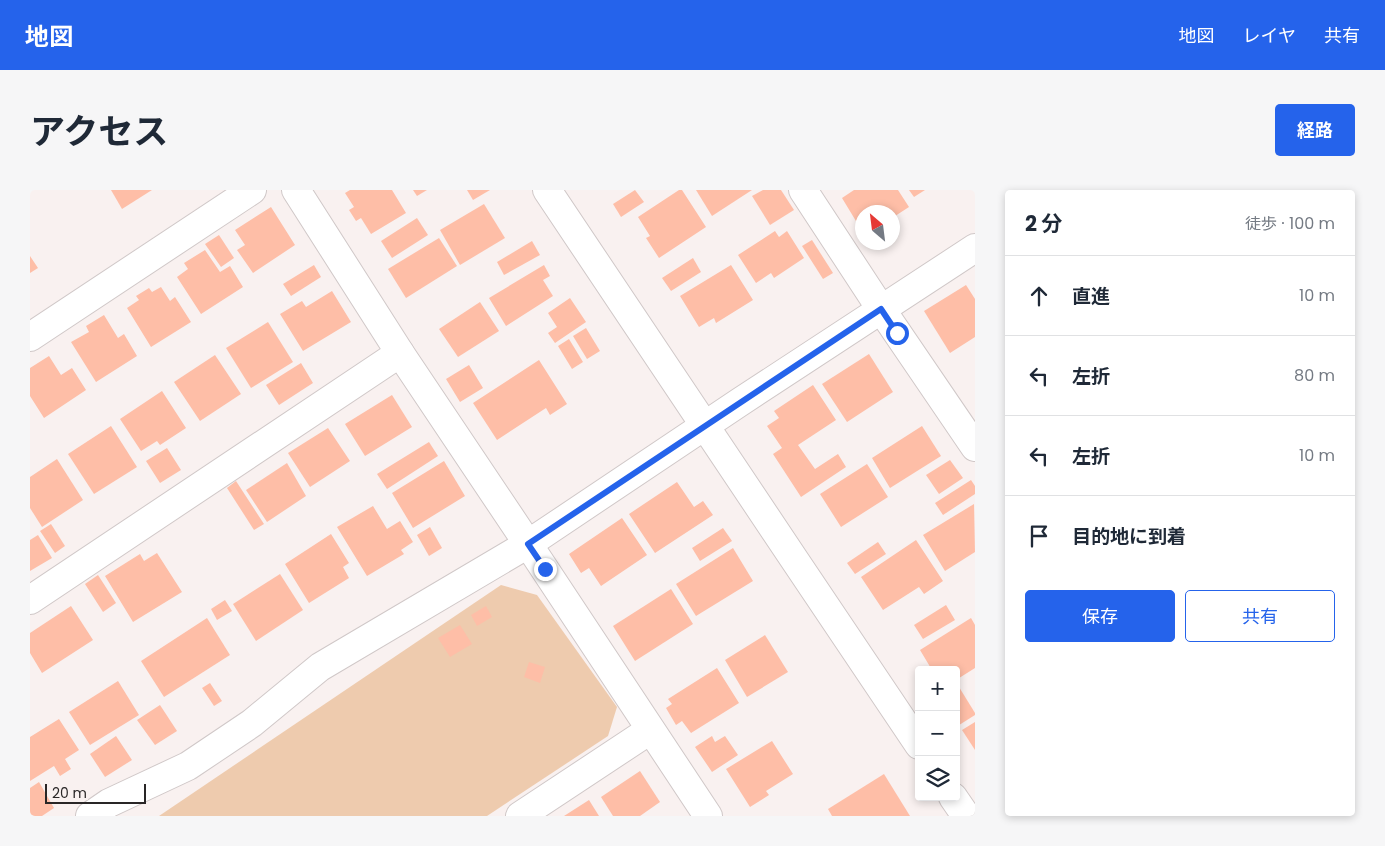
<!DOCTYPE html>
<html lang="ja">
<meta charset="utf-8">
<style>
body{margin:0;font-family:Poppins,"Noto Sans JP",sans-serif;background:#f6f6f7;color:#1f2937}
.controls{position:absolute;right:15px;bottom:15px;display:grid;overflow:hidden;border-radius:5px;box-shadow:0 2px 8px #0003}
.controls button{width:45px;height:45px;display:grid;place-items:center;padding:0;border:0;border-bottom:1px solid #e0e1e3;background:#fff;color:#1f2937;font:25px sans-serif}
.compass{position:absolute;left:825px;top:15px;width:45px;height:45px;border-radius:50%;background:#fff;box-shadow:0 2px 8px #0003;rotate:332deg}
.scale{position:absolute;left:15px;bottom:12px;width:101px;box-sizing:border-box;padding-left:5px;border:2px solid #292626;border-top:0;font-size:14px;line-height:18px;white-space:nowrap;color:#292626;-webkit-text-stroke:4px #f9f1f0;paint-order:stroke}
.stop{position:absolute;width:15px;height:15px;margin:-11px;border:4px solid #2563eb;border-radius:50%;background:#fff}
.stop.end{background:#2563eb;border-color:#fff;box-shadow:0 1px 5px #0008}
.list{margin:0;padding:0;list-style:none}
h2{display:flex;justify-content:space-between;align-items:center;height:65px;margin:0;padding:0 20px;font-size:21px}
h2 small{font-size:16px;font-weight:400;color:#747a83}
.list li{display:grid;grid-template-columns:32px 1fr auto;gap:15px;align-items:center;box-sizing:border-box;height:80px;padding:0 20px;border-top:1px solid #e0e1e3}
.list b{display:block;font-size:19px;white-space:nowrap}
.list em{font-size:16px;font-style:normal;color:#747a83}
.actions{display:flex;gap:10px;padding:15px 20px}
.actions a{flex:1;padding:11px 0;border:1px solid #2563eb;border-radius:5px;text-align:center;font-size:18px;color:#2563eb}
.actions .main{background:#2563eb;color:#fff}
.icon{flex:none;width:28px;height:28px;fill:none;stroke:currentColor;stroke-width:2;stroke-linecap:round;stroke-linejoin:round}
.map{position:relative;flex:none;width:945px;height:626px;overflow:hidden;border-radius:5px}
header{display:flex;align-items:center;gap:30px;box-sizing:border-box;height:70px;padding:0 25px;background:#2563eb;color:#fff}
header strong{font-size:24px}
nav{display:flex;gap:28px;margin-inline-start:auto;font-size:18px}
.intro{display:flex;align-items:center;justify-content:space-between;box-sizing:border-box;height:120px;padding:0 30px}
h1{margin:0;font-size:35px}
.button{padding:12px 22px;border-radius:5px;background:#2563eb;color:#fff;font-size:18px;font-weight:700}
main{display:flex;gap:30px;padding:0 30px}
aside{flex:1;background:#fff;border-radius:5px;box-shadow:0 2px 8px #0003}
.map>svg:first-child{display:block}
.green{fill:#eecbae}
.building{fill:#febea7}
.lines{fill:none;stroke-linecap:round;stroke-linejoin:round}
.minor-casing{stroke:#d0c8c8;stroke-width:30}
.minor{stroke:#fff;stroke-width:28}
.route{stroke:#2563eb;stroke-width:6}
</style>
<header>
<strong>地図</strong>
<nav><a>地図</a><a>レイヤ</a><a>共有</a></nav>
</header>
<div class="intro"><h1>アクセス</h1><a class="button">経路</a></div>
<main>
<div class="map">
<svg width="945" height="626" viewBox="0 0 945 626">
<rect width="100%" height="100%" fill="#f9f1f0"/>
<path class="green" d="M471,395L507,405L587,517L578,546L457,626H129Z"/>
<g class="building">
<path d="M81,0H122L92,19Z"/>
<path d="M320,0H362L376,23L341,44L331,28L326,31L319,20L324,17L315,3Z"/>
<path d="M383,0H397L387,6Z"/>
<path d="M437,0H460L443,10Z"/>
<path d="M605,0L614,12L591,27L583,14Z"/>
<path d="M649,0H652L676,37L629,68L616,48L620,46L608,27Z"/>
<path d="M666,0H722L682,26Z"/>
<path d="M733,0H751L764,20L740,35L722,6Z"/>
<path d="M824,0H868L879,17L862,28V22H832V41L812,8Z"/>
<path d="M879,0H895L884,7Z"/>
<path d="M454,14L475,48L430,75L410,40Z"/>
<path d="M241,17L265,55L223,83L207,60L215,55L205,40Z"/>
<path d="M387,28L398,45L362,68L351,51Z"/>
<path d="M745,41L749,47L757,41L774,68L744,88L741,83L726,93L708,65Z"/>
<path d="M189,45L204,68L191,77L175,54Z"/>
<path d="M409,48L427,76L376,108L358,79Z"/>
<path d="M782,50L803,83L793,89L772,56Z"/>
<path d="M502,51L510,65L474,85L467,72Z"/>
<path d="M175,60L190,82L200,76L213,97L171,124L147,87L158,79L154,73Z"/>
<path d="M0,66L8,78L0,83Z"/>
<path d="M663,68L671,82L641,101L632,88Z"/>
<path d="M284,75L291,87L261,106L253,94Z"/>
<path d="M514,75L520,86L513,90L523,106L476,136L459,108Z"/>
<path d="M701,75L723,110L686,133L684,128L669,137L650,106Z"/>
<path d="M936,95L945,109V147L920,163L894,121Z"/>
<path d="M131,97L140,111L145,107L161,132L121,157L97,118L109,110L106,106L119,98L122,102Z"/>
<path d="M302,101L321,132L273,161L250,124L272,111L276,117Z"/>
<path d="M540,108L556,132L525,153L518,143L527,137L518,123Z"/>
<path d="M450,112L469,141L428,167L409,139Z"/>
<path d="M74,125L88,148L94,144L107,166L66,192L41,152L59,142L56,136Z"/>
<path d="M238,132L263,172L221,198L196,158Z"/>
<path d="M556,138L570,161L557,169L543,146Z"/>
<path d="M539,149L553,172L542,179L528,156Z"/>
<path d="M839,164L863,202L817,232L792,194Z"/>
<path d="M185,165L211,204L170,231L144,192Z"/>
<path d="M19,166L31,185L42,178L56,200L14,228L0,206V178Z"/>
<path d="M509,170L537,214L520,225L516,218L467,250L443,213Z"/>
<path d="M271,173L283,193L249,215L236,195Z"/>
<path d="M439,175L453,198L430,212L416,189Z"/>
<path d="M783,195L806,230L768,255L785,279L808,264L816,277L771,307L743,264L752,258L737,236L749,228L744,221Z"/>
<path d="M132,201L156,238L130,255L127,251L111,261L90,229Z"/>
<path d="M362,205L382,237L335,266L315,234Z"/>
<path d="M81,236L107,277L64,304L38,264Z"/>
<path d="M892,236L911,266L860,298L842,268Z"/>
<path d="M298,238L320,271L280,297L258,263Z"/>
<path d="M399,252L408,266L357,299L347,284Z"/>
<path d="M137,258L151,280L130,293L116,271Z"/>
<path d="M27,269L53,310L12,337L0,318V287Z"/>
<path d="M920,270L933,288L909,304L896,285Z"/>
<path d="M414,271L435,306L383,338L362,303Z"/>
<path d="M257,273L276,306L237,332L216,300Z"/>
<path d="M837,274L858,307L811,337L790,304Z"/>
<path d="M941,290L945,296V304L913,325L905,313Z"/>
<path d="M206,291L234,334L224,340L197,298Z"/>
<path d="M647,292L664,317L673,311L683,325L625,363L599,324Z"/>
<path d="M944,314L945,362L915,381L893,345Z"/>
<path d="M343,316L357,339L370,331L383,352L371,360L374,364L337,386L307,337Z"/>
<path d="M592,328L617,365L571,396L559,378L551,383L539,364Z"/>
<path d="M21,334L35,356L25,363L10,341Z"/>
<path d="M400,337L412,358L399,366L387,345Z"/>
<path d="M693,338L702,351L670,371L662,358Z"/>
<path d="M301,344L319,373L313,377L319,388L279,413L255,374Z"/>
<path d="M8,345L22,368L0,381V350Z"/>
<path d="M886,350L913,391L894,404L889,397L853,420L831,387Z"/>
<path d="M848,352L856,364L825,384L817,373Z"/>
<path d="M703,358L723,391L666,426L646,394Z"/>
<path d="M127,363L152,402L103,432L75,386L110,364L114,371Z"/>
<path d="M250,384L273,420L226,451L203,414Z"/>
<path d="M68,385L86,413L73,422L55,394Z"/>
<path d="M641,399L663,434L605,471L583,436Z"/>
<path d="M195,410L202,421L187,430L181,419Z"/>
<path d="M916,415L925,430L893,449L884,435Z"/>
<path d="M41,416L63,450L12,483L0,463V443Z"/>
<path d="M456,416L462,427L447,436L441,425Z"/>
<path d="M177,428L200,465L134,507L111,471Z"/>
<path d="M941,428L945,435V478L926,490V480H902L890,460Z"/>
<path d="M430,435L442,454L420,467L408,448Z"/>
<path d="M735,445L758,482L717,507L695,470Z"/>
<path d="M499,472L515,477L510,493L494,487Z"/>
<path d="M687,478L709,513L661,543L652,531L646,535L636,518L642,514L638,509Z"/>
<path d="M88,491L109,525L60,555L39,522Z"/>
<path d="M180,493L192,511L184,516L172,498Z"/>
<path d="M929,497L945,523V525L926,537V499Z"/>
<path d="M130,515L147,541L125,555L107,530Z"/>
<path d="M29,529L49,560L35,569L41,579L30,586L24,576L0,591V547Z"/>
<path d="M945,532V560L932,540Z"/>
<path d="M86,546L102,570L75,587L60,564Z"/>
<path d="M682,546L685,552L695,546L708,565L682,582L665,557Z"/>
<path d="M742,551L763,584L736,601L739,605L720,617L696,579Z"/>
<path d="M610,581L630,612L610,626H583L571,607Z"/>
<path d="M854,584L880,626H802L798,619Z"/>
<path d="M9,592L24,618L12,626H0V598Z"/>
<path d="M559,610L569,626H534Z"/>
</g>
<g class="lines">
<defs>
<g id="minor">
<path d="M266,0L370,163L498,354L678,626"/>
<path d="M517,0C640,186 765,370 889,555"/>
<path d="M773,0L851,119L945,257"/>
<path d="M0,147L222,0"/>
<path d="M0,410L370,163"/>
<path d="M923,607L936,626"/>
<path d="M60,626L79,613L158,576L222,533L290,477L498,354L710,212L945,58"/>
<path d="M490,626L620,540"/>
</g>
</defs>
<use href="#minor" class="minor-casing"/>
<use href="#minor" class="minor"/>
</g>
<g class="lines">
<path class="route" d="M515,379L498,354L851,119L867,143"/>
</g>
</svg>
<div class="controls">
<button>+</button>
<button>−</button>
<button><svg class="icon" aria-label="layers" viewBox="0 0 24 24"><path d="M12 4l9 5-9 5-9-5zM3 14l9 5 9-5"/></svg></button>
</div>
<svg class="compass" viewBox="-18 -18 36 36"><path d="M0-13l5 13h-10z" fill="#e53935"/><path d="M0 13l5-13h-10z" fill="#747a83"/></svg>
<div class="scale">20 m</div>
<div class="stop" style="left:867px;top:143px"></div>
<div class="stop end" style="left:515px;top:379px"></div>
</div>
<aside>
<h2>2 分<small>徒歩 · 100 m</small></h2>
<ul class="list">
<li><svg class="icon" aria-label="ahead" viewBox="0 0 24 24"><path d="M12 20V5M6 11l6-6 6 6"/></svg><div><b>直進</b></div><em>10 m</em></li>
<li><svg class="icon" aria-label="left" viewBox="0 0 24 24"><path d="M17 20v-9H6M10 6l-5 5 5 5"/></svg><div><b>左折</b></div><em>80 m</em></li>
<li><svg class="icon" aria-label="left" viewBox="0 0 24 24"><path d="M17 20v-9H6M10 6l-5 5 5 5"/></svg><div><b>左折</b></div><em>10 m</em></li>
<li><svg class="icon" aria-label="arrive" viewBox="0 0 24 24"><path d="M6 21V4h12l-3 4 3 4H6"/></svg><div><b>目的地に到着</b></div></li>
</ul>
<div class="actions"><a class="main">保存</a><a>共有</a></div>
</aside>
</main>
